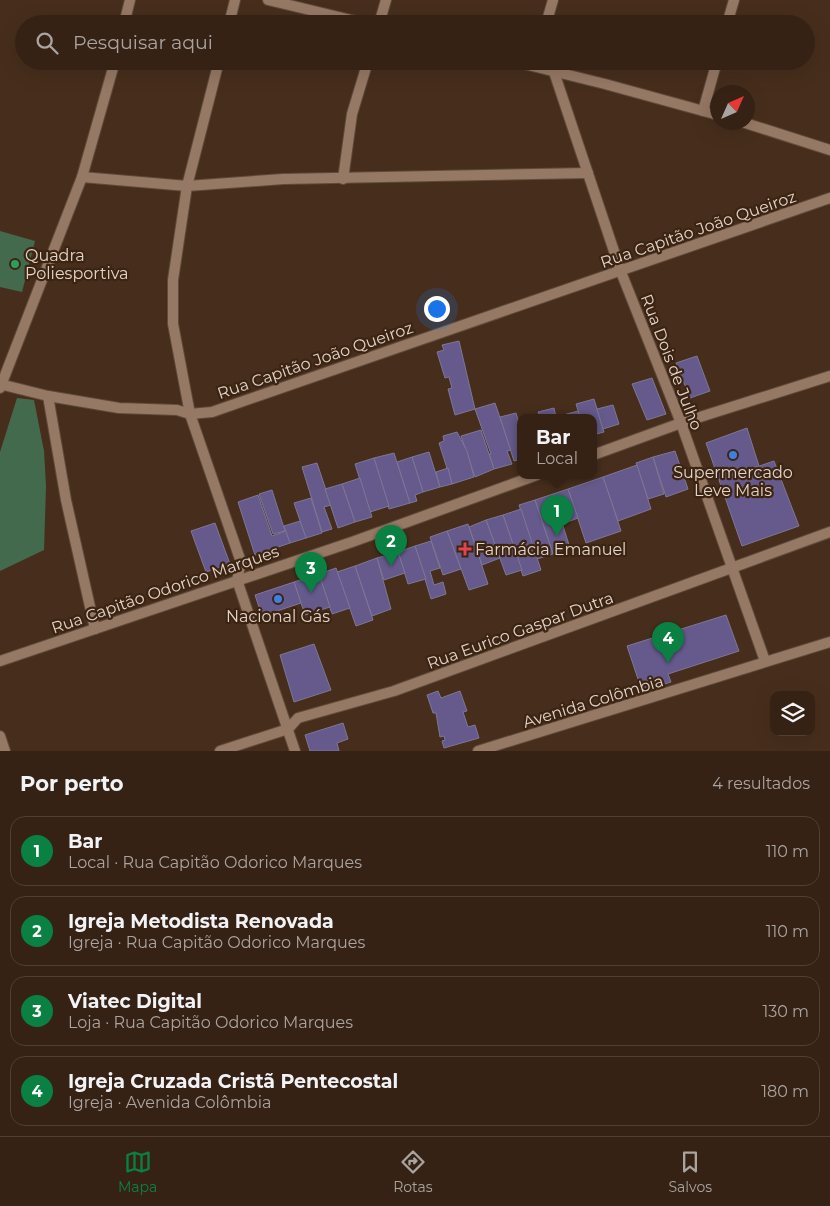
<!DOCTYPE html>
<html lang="pt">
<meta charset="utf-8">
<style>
body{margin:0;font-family:Montserrat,sans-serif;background:#3d2a1e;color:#f1f3f6}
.controls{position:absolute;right:15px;bottom:15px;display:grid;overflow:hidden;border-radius:10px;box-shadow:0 5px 20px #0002}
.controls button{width:45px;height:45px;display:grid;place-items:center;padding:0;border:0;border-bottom:1px solid #4f3f34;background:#352215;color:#f1f3f6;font:25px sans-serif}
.compass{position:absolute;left:710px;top:85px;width:45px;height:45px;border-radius:50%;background:#352215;box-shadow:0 5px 20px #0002;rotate:45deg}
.you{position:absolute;left:436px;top:308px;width:18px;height:18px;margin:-12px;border:4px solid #fff;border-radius:50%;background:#1a73e8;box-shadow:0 0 0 8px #1a73e833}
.badge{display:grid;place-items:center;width:32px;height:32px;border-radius:50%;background:#0b8043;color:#fff;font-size:16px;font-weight:700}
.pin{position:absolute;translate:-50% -41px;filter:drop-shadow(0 1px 2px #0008)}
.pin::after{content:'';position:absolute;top:26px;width:18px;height:15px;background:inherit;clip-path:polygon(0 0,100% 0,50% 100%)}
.popup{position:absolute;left:517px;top:414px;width:80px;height:65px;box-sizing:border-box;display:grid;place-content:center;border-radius:10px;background:#352215;filter:drop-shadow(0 1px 4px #0005);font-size:16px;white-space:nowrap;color:#aaa4a0}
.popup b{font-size:19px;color:#f1f3f6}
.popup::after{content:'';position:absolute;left:50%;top:100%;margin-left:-10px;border:10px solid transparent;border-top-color:#352215}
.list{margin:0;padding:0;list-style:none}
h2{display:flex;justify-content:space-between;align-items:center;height:65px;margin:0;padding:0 20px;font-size:21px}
h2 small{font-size:16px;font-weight:400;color:#aaa4a0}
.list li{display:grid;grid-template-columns:32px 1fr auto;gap:15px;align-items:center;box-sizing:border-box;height:70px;margin:0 10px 10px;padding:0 10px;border:1px solid #4f3f34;border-radius:15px}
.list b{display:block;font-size:19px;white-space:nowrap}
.list p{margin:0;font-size:16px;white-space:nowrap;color:#aaa4a0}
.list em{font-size:16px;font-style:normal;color:#aaa4a0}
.icon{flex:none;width:28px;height:28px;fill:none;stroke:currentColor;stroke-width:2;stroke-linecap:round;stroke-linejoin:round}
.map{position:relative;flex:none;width:830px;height:751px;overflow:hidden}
.search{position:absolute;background:#352215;box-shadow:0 5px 20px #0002;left:15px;right:15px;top:15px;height:55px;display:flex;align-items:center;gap:12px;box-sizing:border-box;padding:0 18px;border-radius:28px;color:#aaa4a0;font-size:19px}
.sheet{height:385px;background:#352215}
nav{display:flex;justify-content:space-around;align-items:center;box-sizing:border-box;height:70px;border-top:1px solid #4f3f34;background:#352215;font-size:14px;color:#aaa4a0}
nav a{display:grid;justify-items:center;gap:2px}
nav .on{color:#0b8043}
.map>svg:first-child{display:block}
.green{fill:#436a4d}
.building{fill:#655a8b;stroke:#7d7796}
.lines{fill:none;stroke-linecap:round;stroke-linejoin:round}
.street-casing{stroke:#5f4b3b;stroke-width:12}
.street{stroke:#967965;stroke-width:10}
.leisure-dot{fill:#2e9e5b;stroke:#3c2412;stroke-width:2}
.shop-dot{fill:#3f7fe0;stroke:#3c2412;stroke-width:2}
.health-dot{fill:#e0444e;stroke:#3c2412;stroke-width:2}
.labels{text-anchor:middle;stroke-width:4.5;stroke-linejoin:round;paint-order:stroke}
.street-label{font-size:16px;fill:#e3d3c8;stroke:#3c2412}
.poi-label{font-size:16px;fill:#e3d3c8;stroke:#3c2412;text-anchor:start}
</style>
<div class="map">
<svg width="830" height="751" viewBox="0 0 830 751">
<rect width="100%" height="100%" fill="#472e1c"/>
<g class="green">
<path d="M0,231L35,241L22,292L0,287Z"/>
<path d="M17,398L34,400L44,451L46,486L44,550L0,571V452Z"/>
</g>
<g class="building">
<path d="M459,341L475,409L455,415L448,389L452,388L449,377L445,378L437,352L444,350L442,345Z"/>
<path d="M697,356L710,391L690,398L676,363Z"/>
<path d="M652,378L666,414L647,420L632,384Z"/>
<path d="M594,399L604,432L593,435V417H580L576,404Z"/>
<path d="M495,403L511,450L507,451L512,464L494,469L489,454H491L475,409Z"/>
<path d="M613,405L619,424L603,429L597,409Z"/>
<path d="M554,408L556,417H540L538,412Z"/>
<path d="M578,411L580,417H556Z"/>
<path d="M516,413L521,429V459L514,461L500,417Z"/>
<path d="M747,428L759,466L719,480L706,443Z"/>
<path d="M481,430L494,469L475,477L461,436Z"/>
<path d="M457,432L467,451L474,477L452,484L439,443L444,441L443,436Z"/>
<path d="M675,451L688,489L666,497L653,457Z"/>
<path d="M429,452L440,487L423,492L412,457Z"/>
<path d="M394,453L410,503L389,509L374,458Z"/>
<path d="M412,457L423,492L415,495L417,501L410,503L397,462Z"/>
<path d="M653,457L664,494L648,499L636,463Z"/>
<path d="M374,458L389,506L370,512L355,464Z"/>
<path d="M774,461L799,526L742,546L719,480Z"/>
<path d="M317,463L331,505L324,507L332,529L322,532L302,467Z"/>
<path d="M637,465L651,509L618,521L603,477Z"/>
<path d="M448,468L452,484L440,487L436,472Z"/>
<path d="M603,477L621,531L586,543L568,489Z"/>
<path d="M360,478L372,517L355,522L342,484Z"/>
<path d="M342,484L355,522L338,528L325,489Z"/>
<path d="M568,489L578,518L562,524L553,494Z"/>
<path d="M272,490L285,531L273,534L259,494Z"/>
<path d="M553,494L570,548L553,554L535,500Z"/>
<path d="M258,495L272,536L286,531L290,543L255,555L238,502Z"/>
<path d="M311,498L322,533L306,538L294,503Z"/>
<path d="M535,500L553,554L537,559L519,505Z"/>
<path d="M521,509L541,570L523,576L503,515Z"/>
<path d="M503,515L522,570L506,575L486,520Z"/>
<path d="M486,520L500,558L482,565L469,527Z"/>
<path d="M300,521L306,538L290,543L284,526Z"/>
<path d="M215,523L230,564L206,572L191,531Z"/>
<path d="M468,524L488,584L469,590L447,531Z"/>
<path d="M447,531L461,569L443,575L430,537Z"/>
<path d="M431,541L440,568L430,571L434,585L443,582L446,594L431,599L415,546Z"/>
<path d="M415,546L426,579L408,584L398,552Z"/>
<path d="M398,552L405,573L384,580L377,558Z"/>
<path d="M377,558L391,609L372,616L355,566Z"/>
<path d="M355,566L373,620L356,626L337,572Z"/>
<path d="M336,568L350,608L332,614L319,574Z"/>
<path d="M319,574L330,607L305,615L294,582Z"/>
<path d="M294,582L301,603L262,616L255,595Z"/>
<path d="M726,615L739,651L668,674L671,682L642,691L627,646Z"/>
<path d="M314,644L331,690L294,702L280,655Z"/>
<path d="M438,691L441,698L460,691L467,711L463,712L468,727L475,725L479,738L444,748L442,741L445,740L444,736L440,737L436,713H433L427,695Z"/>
<path d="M343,723L348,739L337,743L339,751H310L305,735Z"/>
</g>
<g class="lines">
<defs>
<g id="street">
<path d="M268,0L368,24"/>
<path d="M124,24L130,0"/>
<path d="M229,24L235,0"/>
<path d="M379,24L386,0"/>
<path d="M546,24L553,0"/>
<path d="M727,24L734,0"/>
<path d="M219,61L187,186L173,280V324L190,414L241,562L237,580L295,751"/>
<path d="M512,61L605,84L718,115"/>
<path d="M554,72L621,272L681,423L765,661"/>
<path d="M703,111L717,61"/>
<path d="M742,122L830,150"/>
<path d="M82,177L187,186L283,179L588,173"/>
<path d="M343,179L352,114L368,61"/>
<path d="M0,384L48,396L119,408L177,410L190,414L212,412L830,198"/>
<path d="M0,388L82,177L115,61"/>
<path d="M48,396L66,500L95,629"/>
<path d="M593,455L681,423L830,376"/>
<path d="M0,661L352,542L537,475"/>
<path d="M0,736L5,751"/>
<path d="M220,751L288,729L298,718L394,691L830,532"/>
<path d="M478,751L830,642"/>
</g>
</defs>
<use href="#street" class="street-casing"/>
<use href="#street" class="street"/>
</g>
<circle class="leisure-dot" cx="15" cy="264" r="5"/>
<g class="shop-dot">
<circle cx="733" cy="455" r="5"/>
<circle cx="278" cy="599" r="5"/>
</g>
<path class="health-dot" d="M462.5 541.5h5v5h5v5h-5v5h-5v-5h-5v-5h5z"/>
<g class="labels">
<g class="street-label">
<text transform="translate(698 229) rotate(-19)" y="6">Rua Capitão João Queiroz</text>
<text transform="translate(315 360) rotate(-19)" y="6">Rua Capitão João Queiroz</text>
<text transform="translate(672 362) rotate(69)" y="6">Rua Dois de Julho</text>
<text transform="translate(165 589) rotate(-19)" y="6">Rua Capitão Odorico Marques</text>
<text transform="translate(520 630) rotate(-20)" y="6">Rua Eurico Gaspar Dutra</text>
<text transform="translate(593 701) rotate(-17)" y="6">Avenida Colômbia</text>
</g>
<g class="poi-label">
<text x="25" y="261">Quadra<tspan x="25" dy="18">Poliesportiva</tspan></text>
<text x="733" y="478" text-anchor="middle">Supermercado<tspan x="733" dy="18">Leve Mais</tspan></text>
<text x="475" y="555">Farmácia Emanuel</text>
<text x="278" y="622" text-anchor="middle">Nacional Gás</text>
</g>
</g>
</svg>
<div class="controls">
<button><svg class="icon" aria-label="layers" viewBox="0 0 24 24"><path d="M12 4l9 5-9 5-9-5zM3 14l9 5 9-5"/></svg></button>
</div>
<svg class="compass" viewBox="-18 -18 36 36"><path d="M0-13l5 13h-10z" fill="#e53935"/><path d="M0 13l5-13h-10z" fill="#aaa4a0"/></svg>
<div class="you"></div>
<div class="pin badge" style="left:557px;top:536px">1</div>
<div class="popup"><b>Bar</b>Local</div>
<div class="pin badge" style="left:391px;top:566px">2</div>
<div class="pin badge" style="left:311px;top:593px">3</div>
<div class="pin badge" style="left:668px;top:663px">4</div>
<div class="search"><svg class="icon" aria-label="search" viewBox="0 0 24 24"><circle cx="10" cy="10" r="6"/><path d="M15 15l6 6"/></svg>Pesquisar aqui</div>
</div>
<section class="sheet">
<h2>Por perto<small>4 resultados</small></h2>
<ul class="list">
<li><span class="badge">1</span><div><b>Bar</b><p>Local · Rua Capitão Odorico Marques</p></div><em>110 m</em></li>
<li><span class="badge">2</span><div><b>Igreja Metodista Renovada</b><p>Igreja · Rua Capitão Odorico Marques</p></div><em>110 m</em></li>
<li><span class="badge">3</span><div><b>Viatec Digital</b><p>Loja · Rua Capitão Odorico Marques</p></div><em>130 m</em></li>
<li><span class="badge">4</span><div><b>Igreja Cruzada Cristã Pentecostal</b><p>Igreja · Avenida Colômbia</p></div><em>180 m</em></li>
</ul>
</section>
<nav>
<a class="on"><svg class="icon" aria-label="map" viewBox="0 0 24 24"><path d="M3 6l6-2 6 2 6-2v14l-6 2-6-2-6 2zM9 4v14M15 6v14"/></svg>Mapa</a>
<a><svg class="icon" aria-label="directions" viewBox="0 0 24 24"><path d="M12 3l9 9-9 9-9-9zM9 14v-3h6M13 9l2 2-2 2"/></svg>Rotas</a>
<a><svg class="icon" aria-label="saved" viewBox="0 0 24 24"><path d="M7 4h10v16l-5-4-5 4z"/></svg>Salvos</a>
</nav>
